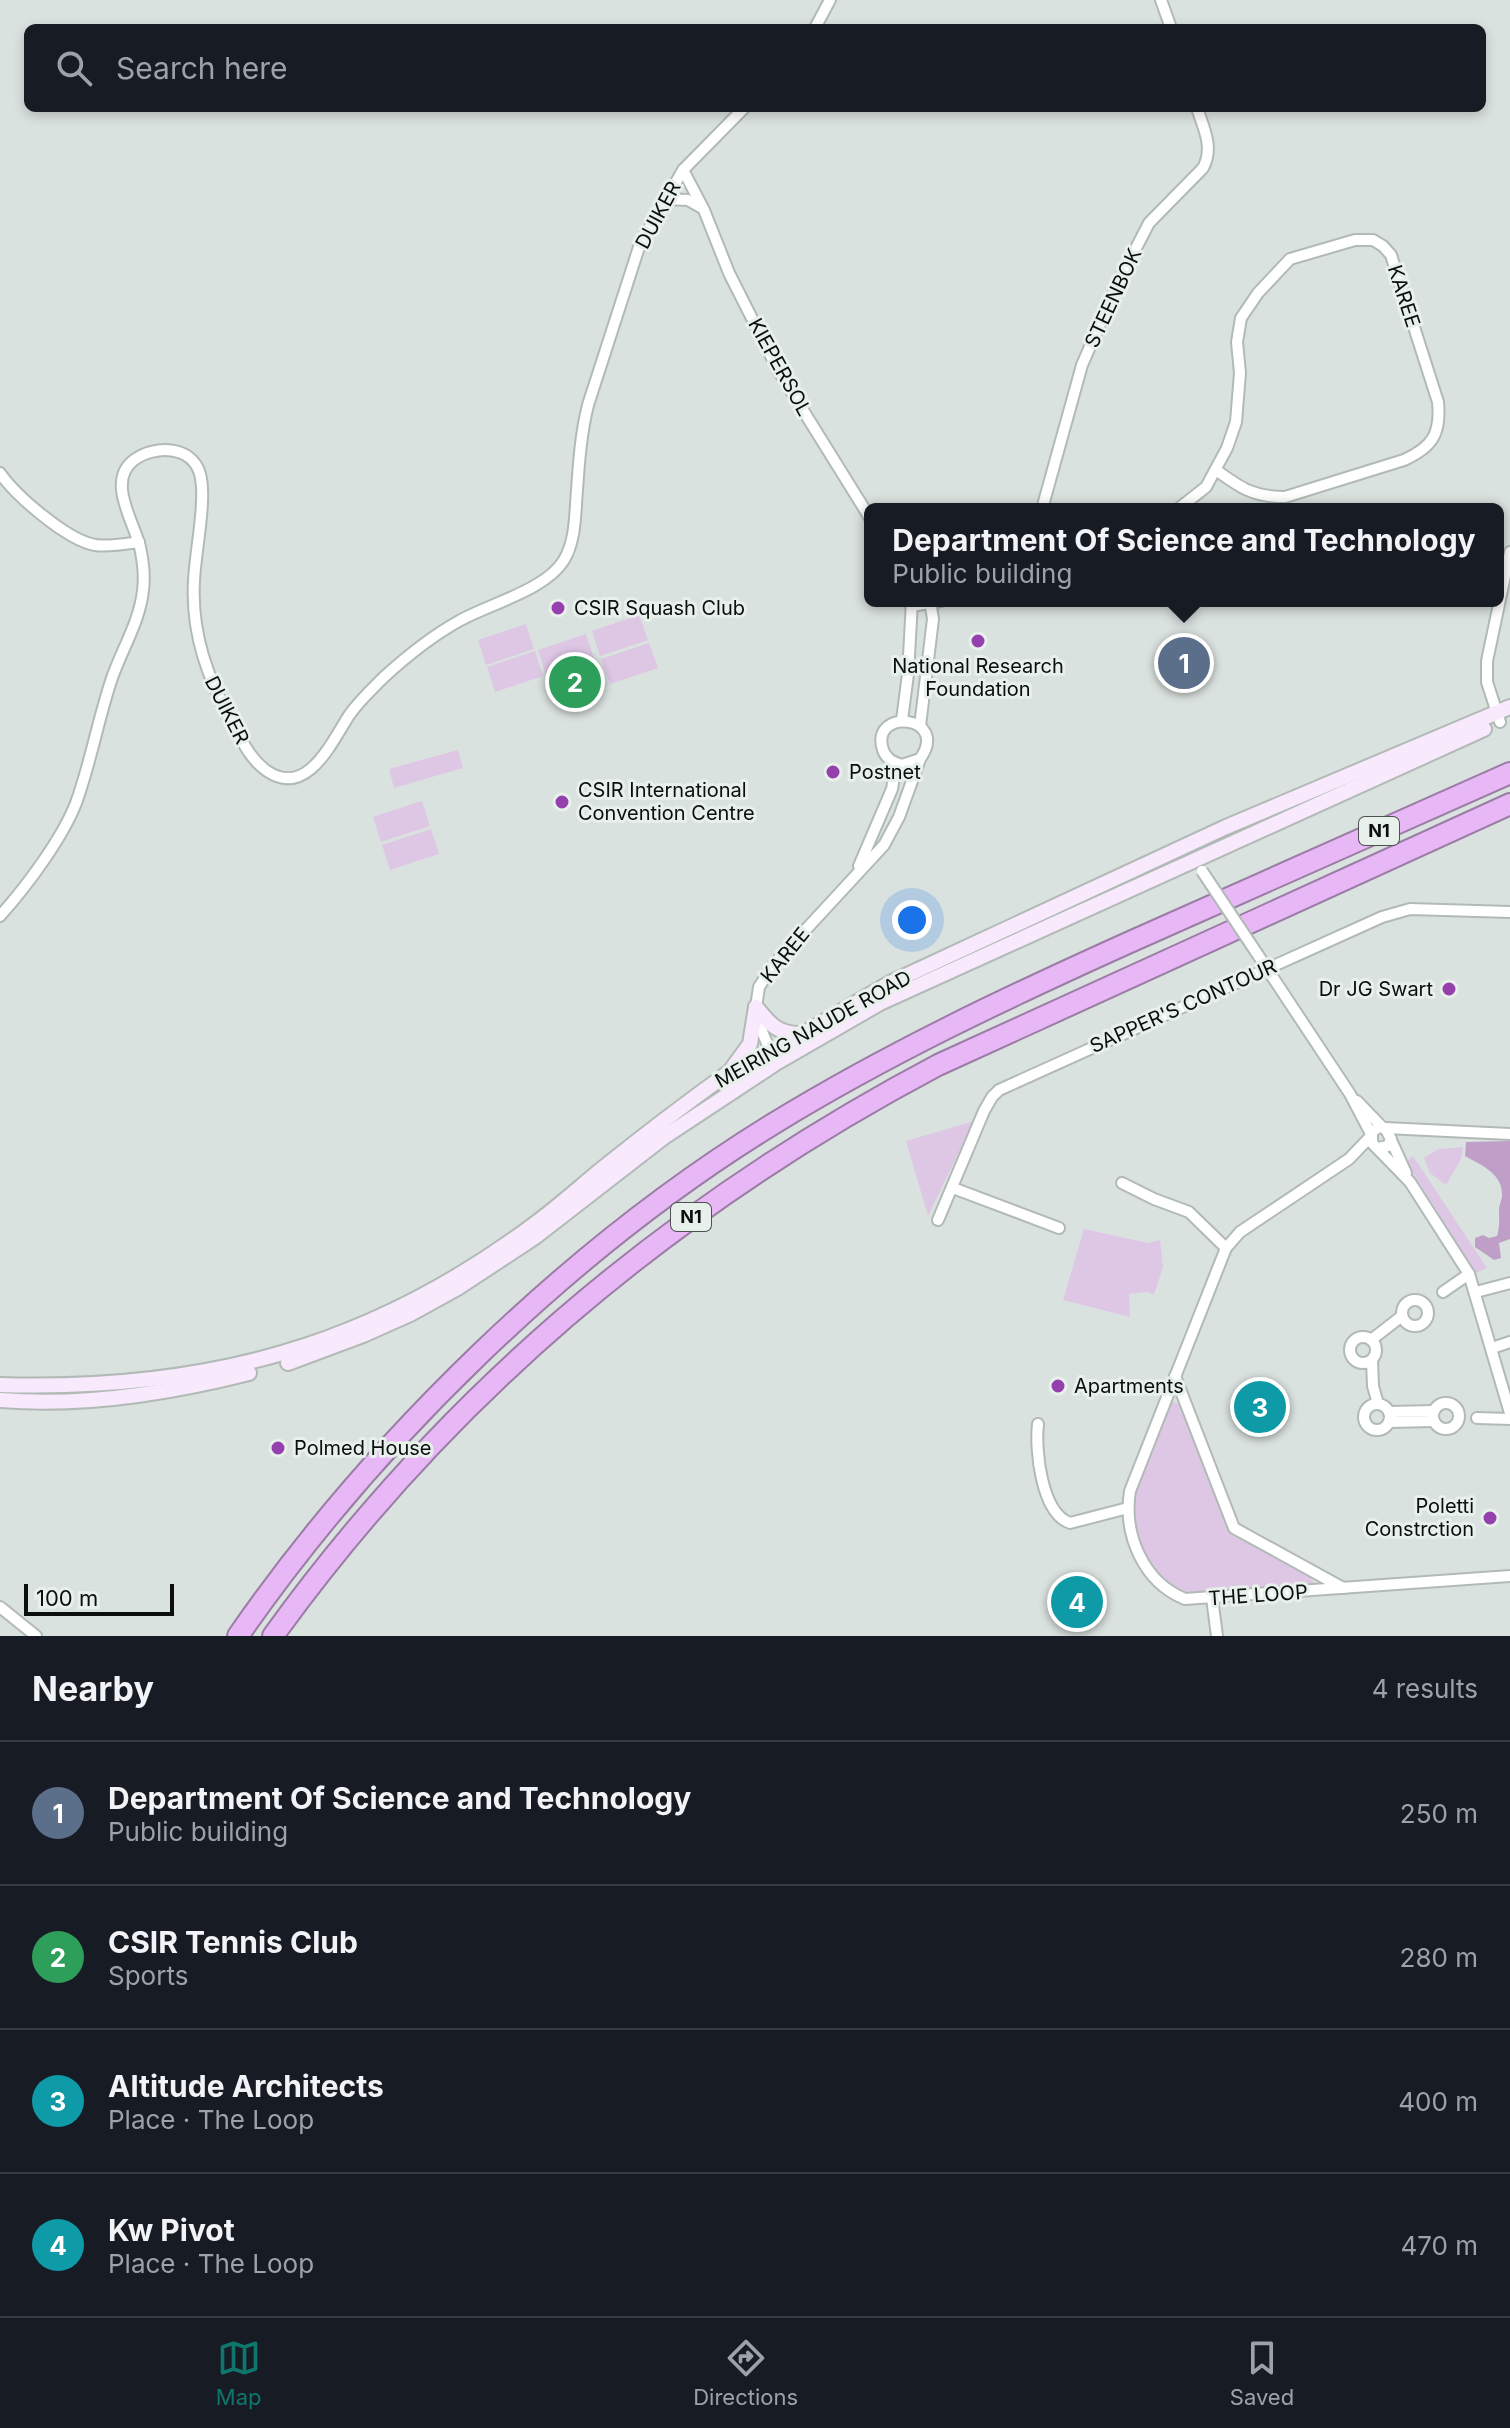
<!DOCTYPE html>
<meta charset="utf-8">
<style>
body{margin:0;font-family:Inter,sans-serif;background:#242831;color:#f1f3f6}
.scale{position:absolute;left:24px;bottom:20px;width:150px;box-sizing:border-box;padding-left:8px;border:4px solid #0b0e0d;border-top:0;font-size:22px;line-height:28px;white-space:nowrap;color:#0b0e0d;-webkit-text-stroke:6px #e8f0ec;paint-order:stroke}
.you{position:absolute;left:912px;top:920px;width:28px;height:28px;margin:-20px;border:6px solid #fff;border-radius:50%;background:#1a73e8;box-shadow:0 0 0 12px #1a73e833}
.badge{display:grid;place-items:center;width:52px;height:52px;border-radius:50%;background:#0f766e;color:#fff;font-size:26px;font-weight:700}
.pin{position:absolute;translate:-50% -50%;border:4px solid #fff;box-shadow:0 2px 8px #0006}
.popup{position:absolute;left:864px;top:503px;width:640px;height:104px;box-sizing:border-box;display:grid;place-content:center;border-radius:12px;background:#171b24;filter:drop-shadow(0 2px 6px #0005);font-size:26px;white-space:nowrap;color:#9ea1a6}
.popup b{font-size:30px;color:#f1f3f6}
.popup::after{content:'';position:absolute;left:50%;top:100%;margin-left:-16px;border:16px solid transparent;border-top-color:#171b24}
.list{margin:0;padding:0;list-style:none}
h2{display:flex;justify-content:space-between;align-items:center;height:104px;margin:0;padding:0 32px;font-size:34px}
h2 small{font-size:26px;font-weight:400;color:#9ea1a6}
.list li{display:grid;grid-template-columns:52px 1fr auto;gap:24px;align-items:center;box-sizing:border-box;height:144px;padding:0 32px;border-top:2px solid #363941}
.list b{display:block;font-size:30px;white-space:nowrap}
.list p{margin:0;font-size:26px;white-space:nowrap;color:#9ea1a6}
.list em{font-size:26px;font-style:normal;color:#9ea1a6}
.icon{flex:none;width:44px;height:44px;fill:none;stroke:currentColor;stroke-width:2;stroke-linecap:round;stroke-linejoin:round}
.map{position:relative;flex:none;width:1510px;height:1636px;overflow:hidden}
.search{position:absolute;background:#171b24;box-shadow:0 4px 12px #0003;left:24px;right:24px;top:24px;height:88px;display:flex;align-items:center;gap:20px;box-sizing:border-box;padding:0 28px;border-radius:12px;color:#9ea1a6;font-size:30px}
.sheet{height:680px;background:#171b24}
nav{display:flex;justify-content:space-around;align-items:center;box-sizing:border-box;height:112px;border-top:2px solid #363941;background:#171b24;font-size:22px;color:#9ea1a6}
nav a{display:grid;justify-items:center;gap:4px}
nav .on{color:#0f766e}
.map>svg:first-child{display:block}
.green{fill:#dec7e5}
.forest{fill:#bf9fc8}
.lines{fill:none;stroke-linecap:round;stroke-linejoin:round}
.street-casing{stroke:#b2bab7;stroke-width:14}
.secondary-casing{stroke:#b2bab7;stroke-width:18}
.highway-casing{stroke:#9a7ca4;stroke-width:24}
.street{stroke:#fff;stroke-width:10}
.secondary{stroke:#f8e9fc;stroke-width:14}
.highway{stroke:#e7b7f6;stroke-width:20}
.street-bridge-casing{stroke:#b2bab7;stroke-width:14;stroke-linecap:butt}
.street-bridge{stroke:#fff;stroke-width:10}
.poi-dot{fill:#9640ae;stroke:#e8f0ec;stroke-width:3}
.labels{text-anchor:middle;stroke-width:6;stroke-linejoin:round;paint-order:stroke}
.shield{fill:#e8f0ec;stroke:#4d5250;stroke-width:2}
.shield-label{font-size:18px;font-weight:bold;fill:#0b0e0d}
.street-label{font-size:20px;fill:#0b0e0d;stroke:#e8f0ec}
.poi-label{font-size:20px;fill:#0b0e0d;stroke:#e8f0ec;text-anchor:start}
</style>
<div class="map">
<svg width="1510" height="1636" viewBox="0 0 1510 1636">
<rect width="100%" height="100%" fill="#dae2df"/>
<g class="green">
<path d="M639,615L648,640L600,656L592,631Z"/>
<path d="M526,624L534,649L486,665L478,640Z"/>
<path d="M586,634L594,659L546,675L538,650Z"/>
<path d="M649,643L658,668L610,684L601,659Z"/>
<path d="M535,651L543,676L495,692L487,667Z"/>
<path d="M594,661L603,686L555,702L546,677Z"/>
<path d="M458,750L463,768L394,788L389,769Z"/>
<path d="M422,801L430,826L381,842L373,817Z"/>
<path d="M431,829L439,854L390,870L382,845Z"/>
<path d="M974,1121L928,1216L906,1141Z"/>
<path d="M1463,1147L1461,1159L1446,1185L1430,1173L1424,1158L1438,1149Z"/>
<path d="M1413,1156L1487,1268L1476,1273L1406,1162Z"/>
<path d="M1084,1229L1148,1243L1160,1240L1163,1267L1154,1295L1147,1292L1129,1294L1130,1317L1063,1300Z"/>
<path d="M1174,1402L1179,1404L1184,1414L1227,1528L1241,1540L1309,1576L1314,1583L1186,1594C1171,1589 1157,1577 1149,1563C1141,1549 1133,1532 1131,1516C1129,1483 1157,1434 1170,1404Z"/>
</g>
<path class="forest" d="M1510,1141V1239L1499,1243L1501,1258L1494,1260L1475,1247V1238L1483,1235L1489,1238L1497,1236C1500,1226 1499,1219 1499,1210C1499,1206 1501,1201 1502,1197C1504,1174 1481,1165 1465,1156L1466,1142Z"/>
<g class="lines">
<defs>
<g id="street">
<path d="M1161,0L1171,28"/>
<path d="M815,28L830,0"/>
<path d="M683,170L704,210L729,273L778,370L870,518"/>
<path d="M664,199L688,200L702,208"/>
<path d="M0,473C16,496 67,540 95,545C109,547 124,544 139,542"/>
<path d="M1042,509L1082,365L1117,285L1149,223L1203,168C1214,148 1204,129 1197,108"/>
<path d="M1178,509L1206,487L1227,448L1236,422L1240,373L1237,342L1241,318L1258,293L1290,259L1355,240H1373L1383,246L1391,255L1438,402C1441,433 1433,447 1404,460L1285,497C1253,497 1241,488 1216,470"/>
<path d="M911,606L941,601"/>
<path d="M902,720L908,674L912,601"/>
<path d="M1500,722L1487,682V661L1510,552"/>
<path d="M920,726L933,619L930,601"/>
<path d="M859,866L892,789L896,764"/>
<path d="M0,916C26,887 62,839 76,803C91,762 98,719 112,678C122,649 140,621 143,590C145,576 143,561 140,547C134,522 106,481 134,460C154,445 192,445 200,474C207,499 195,553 194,581C191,634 208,679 233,725C242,741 251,760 267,771C308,799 333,739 350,714C360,700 372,689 384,677C407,656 432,636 459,621C489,604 546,590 564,560C576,540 575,513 577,490C579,461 581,433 588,405L640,244L683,170L744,108"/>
<path d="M1258,955L1350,1094L1371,1134"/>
<path d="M774,1059L763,1034L756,1007L759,987L774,964L884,845L899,817L920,759C951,715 869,707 883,750C886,759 894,763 902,765L920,759"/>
<path d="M1357,1101L1382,1127"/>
<path d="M1385,1128L1510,1134"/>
<path d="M1371,1136L1349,1159L1240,1232L1226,1248L1130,1491C1123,1534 1143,1582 1185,1599L1510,1576"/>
<path d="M1391,1140L1406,1173"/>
<path d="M1378,1148L1388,1146L1391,1139L1385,1128L1379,1127L1372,1132V1143L1410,1182L1469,1274L1510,1413"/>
<path d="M1122,1183L1154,1199L1189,1212L1226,1248"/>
<path d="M953,1188L1059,1228"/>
<path d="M938,1220L984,1111L992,1097L999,1090L1382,917L1410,909L1510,912"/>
<path d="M1443,1292L1469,1274"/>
<path d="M1476,1292L1510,1283"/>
<circle cx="1415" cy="1313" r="13"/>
<circle cx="1363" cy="1350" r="13"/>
<path d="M1371,1340L1402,1316"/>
<path d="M1492,1348L1510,1342"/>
<path d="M1372,1360L1373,1386L1378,1404"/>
<path d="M1175,1376L1234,1528L1343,1588"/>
<circle cx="1446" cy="1416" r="13"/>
<circle cx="1377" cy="1417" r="13"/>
<path d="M1389,1412L1434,1411"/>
<path d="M1477,1418L1510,1419"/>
<path d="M1389,1422L1434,1421"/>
<path d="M1038,1424C1035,1449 1041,1513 1070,1523L1128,1508"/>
<path d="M1212,1598L1217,1636"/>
<path d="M0,1607L36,1636"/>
</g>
<g id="secondary">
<path d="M756,1007C769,1023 777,1034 800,1034"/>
<path d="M731,1070L750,1044L756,1007"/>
<path d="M288,1363L363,1335L410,1314L459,1287L535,1237L664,1137L776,1063L880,1003L1484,729"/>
<path d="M0,1385C205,1391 371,1347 536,1223C559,1206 580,1187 602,1169C643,1136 685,1104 728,1073H736L890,983L1226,827L1510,707"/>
<path d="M0,1400C82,1407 170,1393 249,1373"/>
</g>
<g id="highway">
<path d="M238,1636C373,1441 571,1248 773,1124C887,1054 1008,997 1130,942C1256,885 1383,829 1510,773"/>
<path d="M273,1636C449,1392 673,1205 938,1065L1510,804"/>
</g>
</defs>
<use href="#street" class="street-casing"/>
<use href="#secondary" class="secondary-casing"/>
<use href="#highway" class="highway-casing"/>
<use href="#street" class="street"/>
<use href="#secondary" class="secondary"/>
<use href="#highway" class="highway"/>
<defs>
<path id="street-bridge" d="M1202,871L1258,955"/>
</defs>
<use href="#street-bridge" class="street-bridge-casing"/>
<use href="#street-bridge" class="street-bridge"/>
</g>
<g class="poi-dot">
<circle cx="558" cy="608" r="8"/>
<circle cx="978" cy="641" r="8"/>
<circle cx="833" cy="772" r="8"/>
<circle cx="562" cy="802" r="8"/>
<circle cx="1449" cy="989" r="8"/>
<circle cx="1058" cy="1386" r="8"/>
<circle cx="278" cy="1448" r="8"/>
<circle cx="1490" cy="1518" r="8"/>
</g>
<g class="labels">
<g class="shield">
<rect x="1359" y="817" width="40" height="28" rx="6"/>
<rect x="671" y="1203" width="40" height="28" rx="6"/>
</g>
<g class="shield-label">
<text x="1379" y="837">N1</text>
<text x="691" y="1223">N1</text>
</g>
<g class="street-label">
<text transform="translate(658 215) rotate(-62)" y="7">DUIKER</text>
<text transform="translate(1404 296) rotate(72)" y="7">KAREE</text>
<text transform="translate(1113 298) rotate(-65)" y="7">STEENBOK</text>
<text transform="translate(780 367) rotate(61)" y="7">KIEPERSOL</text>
<text transform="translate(227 710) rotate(63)" y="7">DUIKER</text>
<text transform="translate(785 955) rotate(-51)" y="7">KAREE</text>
<text transform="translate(1183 1006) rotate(-24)" y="7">SAPPER'S CONTOUR</text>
<text transform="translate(813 1029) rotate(-29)" y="7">MEIRING NAUDE ROAD</text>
<text transform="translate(1258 1595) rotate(-4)" y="7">THE LOOP</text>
</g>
<g class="poi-label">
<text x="574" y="615">CSIR Squash Club</text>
<text x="978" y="673" text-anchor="middle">National Research<tspan x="978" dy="23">Foundation</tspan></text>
<text x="849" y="779">Postnet</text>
<text x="578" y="797">CSIR International<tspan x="578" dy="23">Convention Centre</tspan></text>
<text x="1433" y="996" text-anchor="end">Dr JG Swart</text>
<text x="1074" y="1393">Apartments</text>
<text x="294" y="1455">Polmed House</text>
<text x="1474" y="1513" text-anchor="end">Poletti<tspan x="1474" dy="23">Constrction</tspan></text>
</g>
</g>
</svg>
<div class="scale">100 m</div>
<div class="you"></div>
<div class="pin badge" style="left:1184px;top:663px;background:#5c6f8a">1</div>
<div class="popup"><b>Department Of Science and Technology</b>Public building</div>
<div class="pin badge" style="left:575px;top:682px;background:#2e9e5b">2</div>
<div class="pin badge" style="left:1260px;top:1407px;background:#0f9aa8">3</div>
<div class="pin badge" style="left:1077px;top:1602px;background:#0f9aa8">4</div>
<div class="search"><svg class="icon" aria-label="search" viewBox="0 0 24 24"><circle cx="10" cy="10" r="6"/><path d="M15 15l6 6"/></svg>Search here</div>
</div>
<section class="sheet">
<h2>Nearby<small>4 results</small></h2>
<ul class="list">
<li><span class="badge" style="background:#5c6f8a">1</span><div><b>Department Of Science and Technology</b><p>Public building</p></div><em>250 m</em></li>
<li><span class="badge" style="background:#2e9e5b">2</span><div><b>CSIR Tennis Club</b><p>Sports</p></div><em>280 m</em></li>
<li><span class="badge" style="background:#0f9aa8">3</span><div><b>Altitude Architects</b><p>Place · The Loop</p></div><em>400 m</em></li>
<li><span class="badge" style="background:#0f9aa8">4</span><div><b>Kw Pivot</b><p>Place · The Loop</p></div><em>470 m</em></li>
</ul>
</section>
<nav>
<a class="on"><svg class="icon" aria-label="map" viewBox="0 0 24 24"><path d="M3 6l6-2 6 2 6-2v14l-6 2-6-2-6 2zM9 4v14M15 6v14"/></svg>Map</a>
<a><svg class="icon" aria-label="directions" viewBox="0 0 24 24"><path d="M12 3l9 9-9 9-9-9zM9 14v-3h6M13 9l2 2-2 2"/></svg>Directions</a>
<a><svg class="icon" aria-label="saved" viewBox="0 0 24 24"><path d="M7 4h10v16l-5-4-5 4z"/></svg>Saved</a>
</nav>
